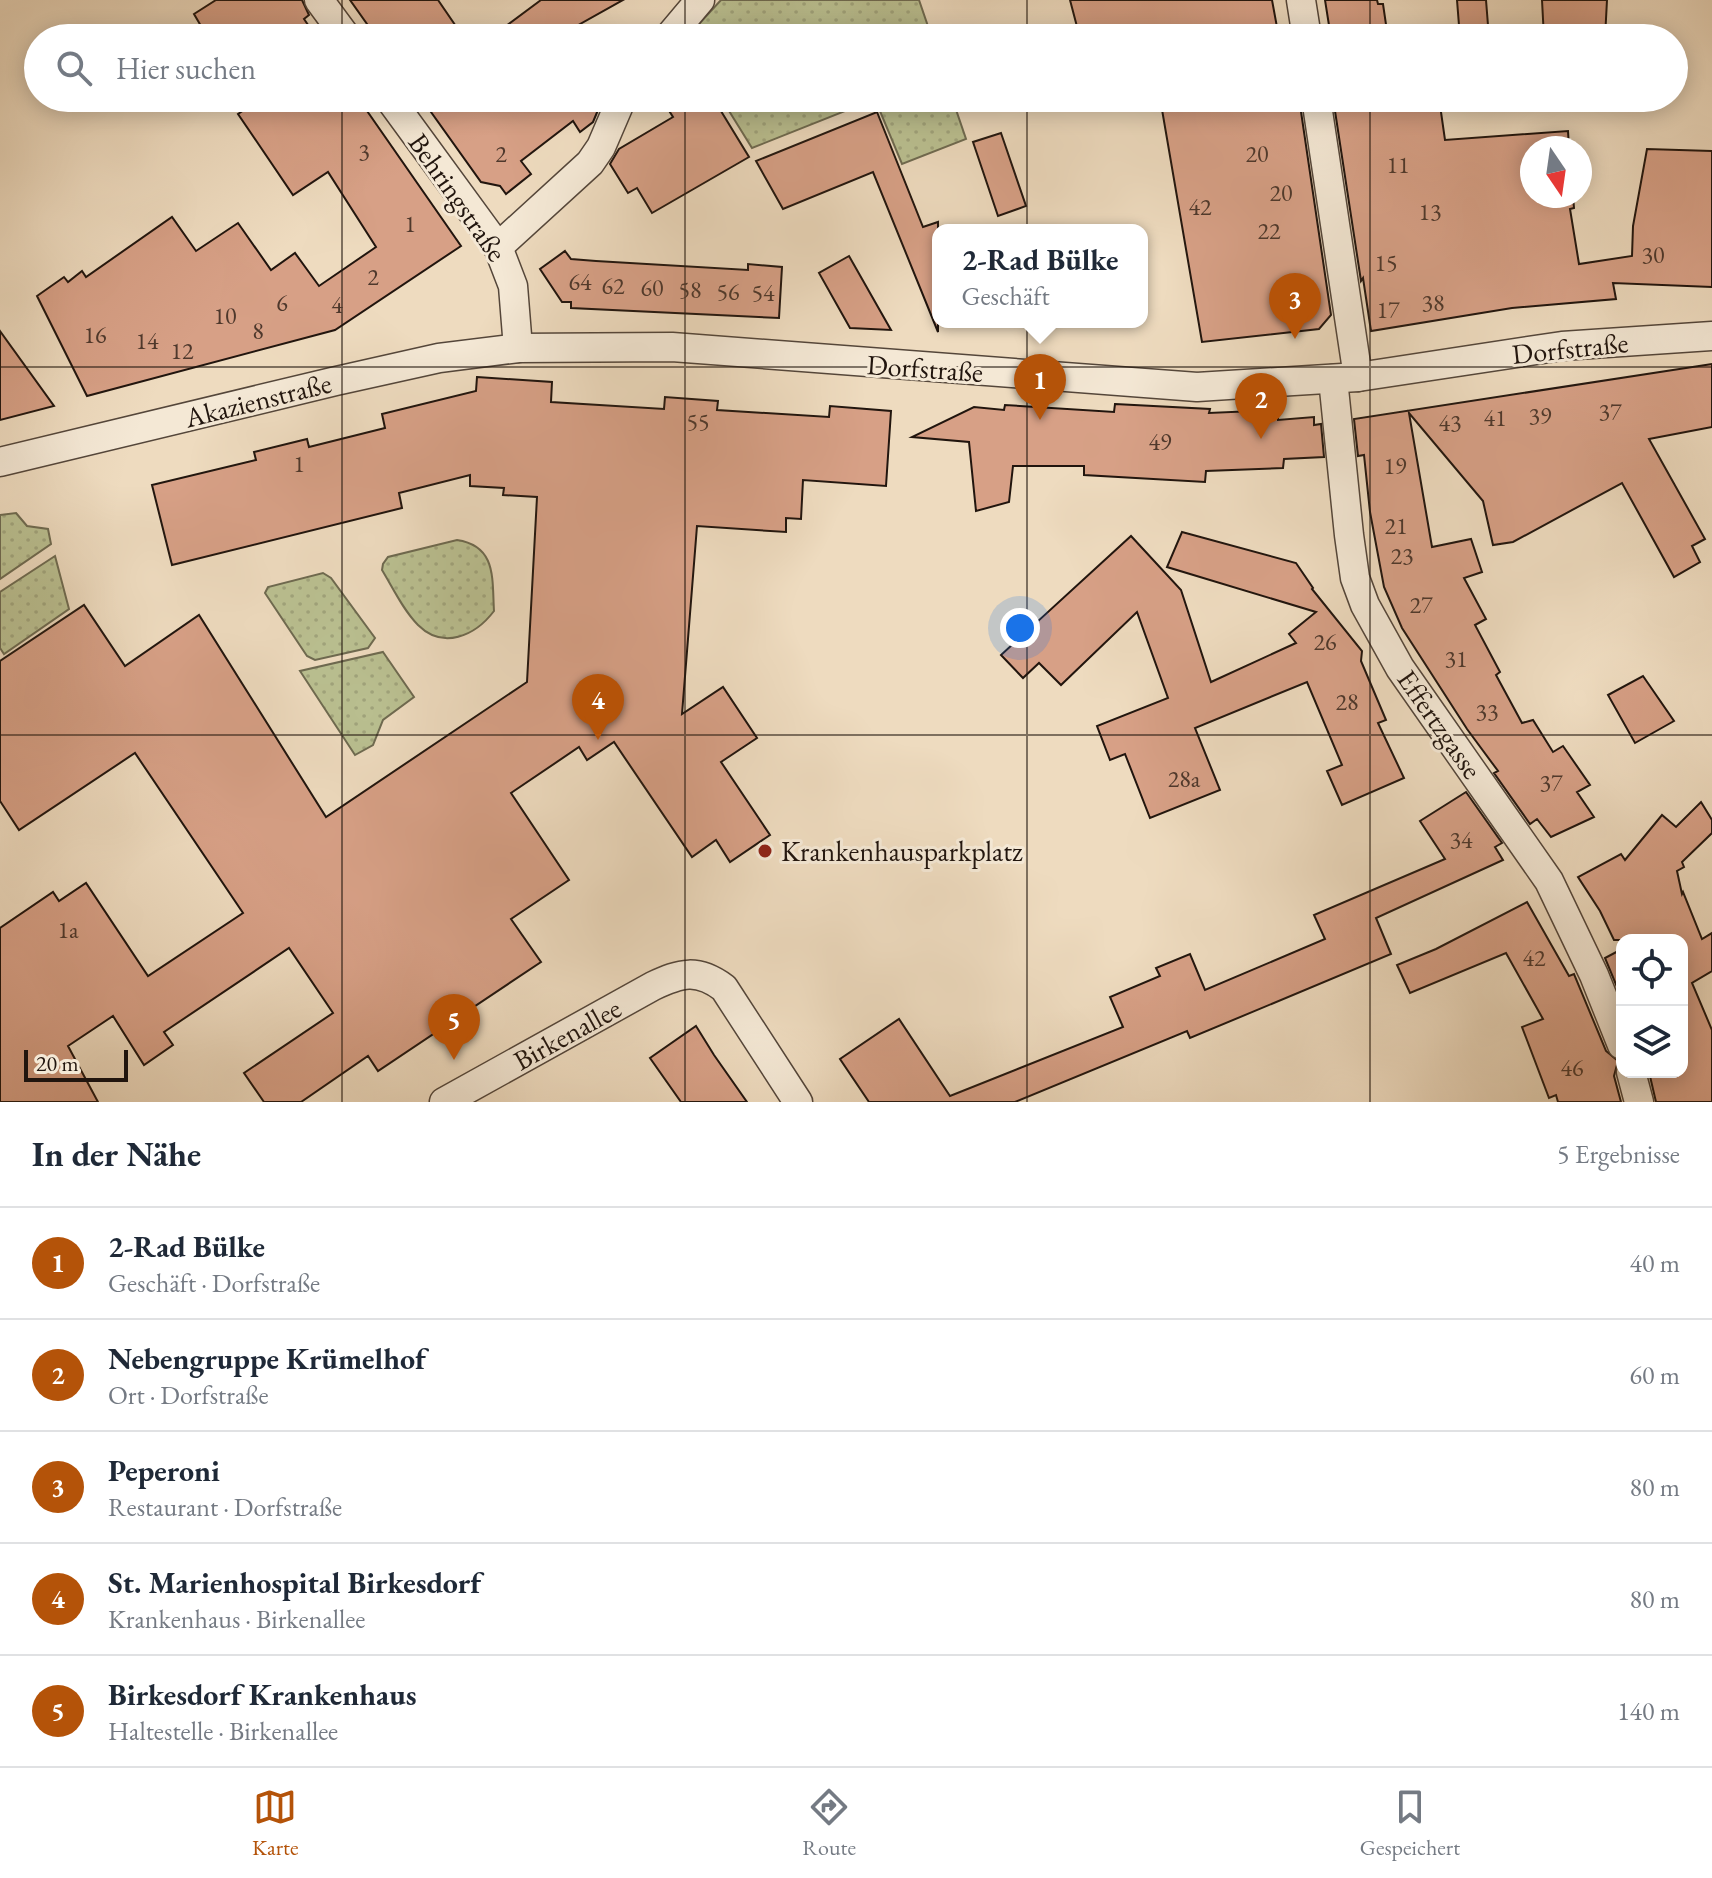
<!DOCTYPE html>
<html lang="de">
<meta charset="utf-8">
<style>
body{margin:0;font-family:"EB Garamond",serif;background:#f6f6f7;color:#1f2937}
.controls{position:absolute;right:24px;bottom:24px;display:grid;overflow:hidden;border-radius:16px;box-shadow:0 4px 20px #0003}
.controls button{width:72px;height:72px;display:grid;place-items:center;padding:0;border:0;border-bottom:2px solid #e0e1e3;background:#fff;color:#1f2937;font:40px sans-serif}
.compass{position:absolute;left:1520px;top:136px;width:72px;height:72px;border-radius:50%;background:#fff;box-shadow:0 4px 20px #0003;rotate:167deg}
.scale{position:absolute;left:24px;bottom:20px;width:104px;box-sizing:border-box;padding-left:8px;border:4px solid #21150e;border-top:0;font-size:22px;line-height:28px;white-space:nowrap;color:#21150e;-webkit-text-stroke:6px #f4e8d5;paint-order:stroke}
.you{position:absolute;left:1020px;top:628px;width:28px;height:28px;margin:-20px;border:6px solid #fff;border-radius:50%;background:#1a73e8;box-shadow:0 0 0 12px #1a73e833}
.badge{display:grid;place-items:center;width:52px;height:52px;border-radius:50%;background:#b45309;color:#fff;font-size:26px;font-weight:700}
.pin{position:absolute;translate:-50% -66px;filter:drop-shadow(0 2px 4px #0008)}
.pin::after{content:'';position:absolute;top:42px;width:28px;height:24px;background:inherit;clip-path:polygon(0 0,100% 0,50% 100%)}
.popup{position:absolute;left:932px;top:224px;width:216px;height:104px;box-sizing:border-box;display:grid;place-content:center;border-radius:16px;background:#fff;filter:drop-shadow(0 2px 6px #0005);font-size:26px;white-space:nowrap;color:#747a83}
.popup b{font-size:30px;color:#1f2937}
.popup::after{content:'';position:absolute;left:50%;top:100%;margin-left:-16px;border:16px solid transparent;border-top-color:#fff}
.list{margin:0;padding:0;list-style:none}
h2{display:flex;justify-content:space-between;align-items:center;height:104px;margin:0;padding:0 32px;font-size:34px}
h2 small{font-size:26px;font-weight:400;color:#747a83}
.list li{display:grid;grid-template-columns:52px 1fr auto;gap:24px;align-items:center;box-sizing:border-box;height:112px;padding:0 32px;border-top:2px solid #e0e1e3}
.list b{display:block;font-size:30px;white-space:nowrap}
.list p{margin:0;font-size:26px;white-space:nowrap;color:#747a83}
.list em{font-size:26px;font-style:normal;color:#747a83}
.icon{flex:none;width:44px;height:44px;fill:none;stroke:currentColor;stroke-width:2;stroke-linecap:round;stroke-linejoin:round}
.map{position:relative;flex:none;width:1712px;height:1102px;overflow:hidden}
.search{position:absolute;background:#fff;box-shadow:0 4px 20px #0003;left:24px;right:24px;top:24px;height:88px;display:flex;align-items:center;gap:20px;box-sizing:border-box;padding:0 28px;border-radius:44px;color:#747a83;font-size:30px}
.sheet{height:664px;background:#fff}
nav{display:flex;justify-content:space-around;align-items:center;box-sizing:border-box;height:112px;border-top:2px solid #e0e1e3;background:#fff;font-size:22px;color:#747a83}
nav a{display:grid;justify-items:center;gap:4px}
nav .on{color:#b45309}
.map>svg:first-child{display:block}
.grass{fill:url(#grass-dots);stroke:#6e6a50;stroke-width:2}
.building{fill:#d7a086;stroke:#21150e;stroke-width:2}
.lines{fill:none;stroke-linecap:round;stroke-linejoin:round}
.minor-casing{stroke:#54463a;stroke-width:31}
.minor{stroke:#f4e8d5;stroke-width:28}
.grid{fill:none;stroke:#21150e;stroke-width:2;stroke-opacity:0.55}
.poi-dot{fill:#8f2418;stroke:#f4e8d5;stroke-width:3}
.labels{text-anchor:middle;stroke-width:6;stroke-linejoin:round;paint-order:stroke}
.number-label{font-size:24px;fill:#4e382c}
.street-label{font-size:28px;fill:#21150e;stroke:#f4e8d5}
.poi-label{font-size:28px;fill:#21150e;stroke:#f4e8d5;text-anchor:start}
</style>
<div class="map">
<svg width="1712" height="1102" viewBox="0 0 1712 1102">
<defs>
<pattern id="grass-dots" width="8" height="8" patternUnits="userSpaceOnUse" patternTransform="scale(2)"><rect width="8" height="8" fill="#bac091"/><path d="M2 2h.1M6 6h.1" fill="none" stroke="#a0a47c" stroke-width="1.8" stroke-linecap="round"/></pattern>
</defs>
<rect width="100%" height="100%" fill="#eedbbf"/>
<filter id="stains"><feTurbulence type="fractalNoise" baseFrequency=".0025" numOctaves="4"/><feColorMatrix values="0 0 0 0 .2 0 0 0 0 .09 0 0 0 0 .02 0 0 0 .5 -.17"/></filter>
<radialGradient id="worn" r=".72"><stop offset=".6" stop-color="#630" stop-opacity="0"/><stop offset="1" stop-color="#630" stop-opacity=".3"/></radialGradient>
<g class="grass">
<path d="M721,0H919L932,38H686Z"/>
<path d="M721,98H952L966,139L902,164L875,99L752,148Z"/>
<path d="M16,513L27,526L48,529L51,544L0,579V515Z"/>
<path d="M457,540C497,546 492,579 494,611C475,636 443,650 418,625C403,610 393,588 382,570L383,564L388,557Z"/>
<path d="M55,556L69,609L4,654L0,648V592Z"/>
<path d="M323,573L331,578L375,638L368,648L315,660L307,656L265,593L268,587Z"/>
<path d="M383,652L414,697L383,720L373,745L355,755L300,671Z"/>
</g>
<g class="building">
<path d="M216,0H302L309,15L304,19L317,38H208L194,14Z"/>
<path d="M350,0H438L464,38H377Z"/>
<path d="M541,0H623L555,38H490Z"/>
<path d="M1070,0H1272L1279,38H1080Z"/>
<path d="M1325,0H1377L1378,4H1383L1388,38H1331Z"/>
<path d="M1457,0H1486L1489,38H1460Z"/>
<path d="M1542,0H1607L1605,38H1544Z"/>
<path d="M262,98H358L461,246L335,330L87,396L37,296L64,277L68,282L82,271L86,277L172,217L196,251L238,223L271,270L295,253L319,286L376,247L328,172L293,195L238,114Z"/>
<path d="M421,98H603L594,104L598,110L593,122L580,132L573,121L521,161L531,174L506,194L500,186L481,182Z"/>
<path d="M687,98H713L749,157L652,213L637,188L628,193L610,164L619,149L673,117L668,109Z"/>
<path d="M1160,98H1299L1331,315L1319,329L1202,342Z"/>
<path d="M1333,98H1439L1445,140L1568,131L1569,148H1532V196H1573L1574,208L1570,209L1579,264L1632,256L1633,226L1647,149L1712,151V287L1613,283L1616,299L1512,308L1371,331L1363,278L1361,281Z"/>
<path d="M877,112L923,227L938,222V332L873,172L783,209L756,161Z"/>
<path d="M1001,133L1026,206L998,216L973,142Z"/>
<path d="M565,251L571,259L596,261L748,270V264L782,267L779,318L571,308V302H562L540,269Z"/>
<path d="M849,256L891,330L850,328L819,273Z"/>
<path d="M0,331L54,406L0,420Z"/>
<path d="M1712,364V427L1649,439L1705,539L1692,546L1700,562L1674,577L1622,483L1513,542L1493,545L1483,501L1409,413L1432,547L1471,539L1482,572L1464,578L1486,619L1475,625L1500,672L1496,675L1522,723L1533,720L1553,752L1563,746L1590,785L1577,792L1594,817L1551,837L1537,819L1530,824L1494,773L1498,771L1467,729L1402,628L1384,587L1370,512L1364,455L1358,456L1354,419Z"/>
<path d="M477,377L552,382L551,402L664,409L665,397L718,401L717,410L829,417L830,406L891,411L886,486L803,480L801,519L786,518V532L697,526L682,714L723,687L757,738L721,762L770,835L730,862L716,840L692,857L614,742L587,760L579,747L511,793L569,880L511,919L541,962L378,1071L368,1056L301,1102H264L244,1073L333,1013L289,948L164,1032L173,1045L144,1065L113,1016L68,1046L98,1102H0V928L53,892L59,901L86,883L148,976L243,913L135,753L19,830L0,801V661L84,605L125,666L199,615L326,817L527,682L537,497L503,495L504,488L470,486V475L399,493L402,508L172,565L152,485L256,460L254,452L307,439L309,447L385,428L382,414L476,391Z"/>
<path d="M1115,404L1210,409L1209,413L1278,410V420L1314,417V425L1321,424L1324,457L1284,459L1283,468L1206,471L1205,482L1084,475V466H1013L1009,502L976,511L969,442L912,437L974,407L1004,410L1005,405L1114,412Z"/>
<path d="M1182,532L1296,563L1313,588L1312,589L1362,651L1361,661L1386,720L1378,723L1404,778L1342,805L1327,771L1342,765L1307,682L1195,728L1220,790L1150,818L1125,754L1110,760L1097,726L1168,698L1137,612L1061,685L1039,663L1023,678L1001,655L1131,536L1181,590L1211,682L1296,643L1289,634L1316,612L1167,567Z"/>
<path d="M1643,676L1674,721L1635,743L1608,695Z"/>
<path d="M1466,792L1502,843L1495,847L1503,860L1376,918L1391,954L1190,1038L1187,1031L1015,1102H869L840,1059L899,1019L950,1096L1123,1027L1110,997L1160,976L1156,968L1190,954L1205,990L1325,939L1314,915L1445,859L1420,821Z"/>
<path d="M1701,802L1712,820V833L1682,862L1684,867L1677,871L1682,894L1683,892L1702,939L1712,933V971L1692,983L1712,1030V1102H1656L1649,1072H1682V940H1614L1600,911L1578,877L1621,854L1625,860L1662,815L1676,827Z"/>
<path d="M1527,902L1569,976L1574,974L1606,1051L1618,1061L1614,1076L1621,1102H1558L1556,1095L1549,1098L1522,1027L1543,1019L1506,953L1410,993L1397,965L1436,949Z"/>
<path d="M1622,949V999L1605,958Z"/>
<path d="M696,1026L714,1055L747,1102H681L650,1058Z"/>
</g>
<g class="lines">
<defs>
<g id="minor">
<path d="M319,0L347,38"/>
<path d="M1301,0L1307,38"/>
<path d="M668,38L700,0"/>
<path d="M389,98L498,247L513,286L518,348"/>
<path d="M1316,98L1358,377"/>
<path d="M498,247L590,163L601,147L622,98"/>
<path d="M1333,379L1349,535L1355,578L1365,605L1400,668L1549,881L1594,975L1622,1045"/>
<path d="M0,462L336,381L439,358L518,348L672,347L1197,387L1358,377L1562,346L1712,336"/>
<path d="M1631,1072L1639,1102"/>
<path d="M444,1102L653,986C681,973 697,968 724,988L798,1102"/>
</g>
</defs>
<use href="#minor" class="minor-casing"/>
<use href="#minor" class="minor"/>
</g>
<path class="grid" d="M342,0V38M685,0V38M1027,0V38M1370,0V38M342,98V1102M685,98V1102M1027,98V1102M1370,98V1102M0,367H1712M0,735H1712"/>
<circle class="poi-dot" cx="765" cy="851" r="8"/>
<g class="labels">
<g class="number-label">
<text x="364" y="160">3</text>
<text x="501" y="162">2</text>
<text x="1257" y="162">20</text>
<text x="1398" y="173">11</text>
<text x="1281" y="201">20</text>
<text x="1200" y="215">42</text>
<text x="1430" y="220">13</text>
<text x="410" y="232">1</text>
<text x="1269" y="239">22</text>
<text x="1653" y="263">30</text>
<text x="1386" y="271">15</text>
<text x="373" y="285">2</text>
<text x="580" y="290">64</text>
<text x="613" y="294">62</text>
<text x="652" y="296">60</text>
<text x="690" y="298">58</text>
<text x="728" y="300">56</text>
<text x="763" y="301">54</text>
<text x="282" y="311">6</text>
<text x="1433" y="311">38</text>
<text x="337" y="313">4</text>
<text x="1388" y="318">17</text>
<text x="225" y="324">10</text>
<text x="258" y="339">8</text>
<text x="95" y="343">16</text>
<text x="147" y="349">14</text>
<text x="182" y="359">12</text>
<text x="1610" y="420">37</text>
<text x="1540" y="424">39</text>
<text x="1495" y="426">41</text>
<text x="698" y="430">55</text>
<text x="1450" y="431">43</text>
<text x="1160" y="450">49</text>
<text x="299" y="472">1</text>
<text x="1395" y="474">19</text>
<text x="1396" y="534">21</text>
<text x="1402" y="564">23</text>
<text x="1421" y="613">27</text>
<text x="1325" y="650">26</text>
<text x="1456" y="667">31</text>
<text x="1347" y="710">28</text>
<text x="1487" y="720">33</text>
<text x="1184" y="787">28a</text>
<text x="1551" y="791">37</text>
<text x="1461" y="848">34</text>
<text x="68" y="938">1a</text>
<text x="1534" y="966">42</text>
<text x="1572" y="1076">46</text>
</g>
<g class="street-label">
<text transform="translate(458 197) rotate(55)" y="10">Behringstraße</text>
<text transform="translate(1570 348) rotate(-6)" y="10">Dorfstraße</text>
<text transform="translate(925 368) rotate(4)" y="10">Dorfstraße</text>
<text transform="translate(258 400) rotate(-14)" y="10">Akazienstraße</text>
<text transform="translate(1440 724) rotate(55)" y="10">Effertzgasse</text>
<text transform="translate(567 1034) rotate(-29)" y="10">Birkenallee</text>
</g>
<g class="poi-label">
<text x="781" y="861">Krankenhausparkplatz</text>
</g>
</g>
<rect width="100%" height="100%" filter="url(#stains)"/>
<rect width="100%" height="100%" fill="url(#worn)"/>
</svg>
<div class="controls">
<button><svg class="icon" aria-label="locate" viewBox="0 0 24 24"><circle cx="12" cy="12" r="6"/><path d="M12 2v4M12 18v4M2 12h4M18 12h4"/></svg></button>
<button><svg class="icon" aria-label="layers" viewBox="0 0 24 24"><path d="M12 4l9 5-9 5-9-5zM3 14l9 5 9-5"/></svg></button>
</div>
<svg class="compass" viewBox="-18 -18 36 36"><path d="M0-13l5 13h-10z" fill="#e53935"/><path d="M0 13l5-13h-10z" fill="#747a83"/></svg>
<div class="scale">20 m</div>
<div class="you"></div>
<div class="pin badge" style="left:1040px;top:420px">1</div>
<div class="popup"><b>2-Rad Bülke</b>Geschäft</div>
<div class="pin badge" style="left:1261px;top:439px">2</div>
<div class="pin badge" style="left:1295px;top:339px">3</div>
<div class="pin badge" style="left:598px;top:740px">4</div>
<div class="pin badge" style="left:454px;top:1060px">5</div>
<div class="search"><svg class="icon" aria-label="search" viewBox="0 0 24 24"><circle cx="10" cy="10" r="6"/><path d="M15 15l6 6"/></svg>Hier suchen</div>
</div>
<section class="sheet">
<h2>In der Nähe<small>5 Ergebnisse</small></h2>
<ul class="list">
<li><span class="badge">1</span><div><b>2-Rad Bülke</b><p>Geschäft · Dorfstraße</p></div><em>40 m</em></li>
<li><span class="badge">2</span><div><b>Nebengruppe Krümelhof</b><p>Ort · Dorfstraße</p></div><em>60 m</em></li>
<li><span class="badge">3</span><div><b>Peperoni</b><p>Restaurant · Dorfstraße</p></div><em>80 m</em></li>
<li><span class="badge">4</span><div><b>St. Marienhospital Birkesdorf</b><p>Krankenhaus · Birkenallee</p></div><em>80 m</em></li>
<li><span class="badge">5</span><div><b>Birkesdorf Krankenhaus</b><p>Haltestelle · Birkenallee</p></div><em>140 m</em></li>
</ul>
</section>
<nav>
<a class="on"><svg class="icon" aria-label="map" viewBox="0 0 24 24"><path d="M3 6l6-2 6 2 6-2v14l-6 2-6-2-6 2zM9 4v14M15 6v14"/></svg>Karte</a>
<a><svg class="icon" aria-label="directions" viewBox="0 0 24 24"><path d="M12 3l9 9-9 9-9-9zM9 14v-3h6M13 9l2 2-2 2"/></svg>Route</a>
<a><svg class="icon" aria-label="saved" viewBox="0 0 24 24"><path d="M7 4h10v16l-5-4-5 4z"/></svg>Gespeichert</a>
</nav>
